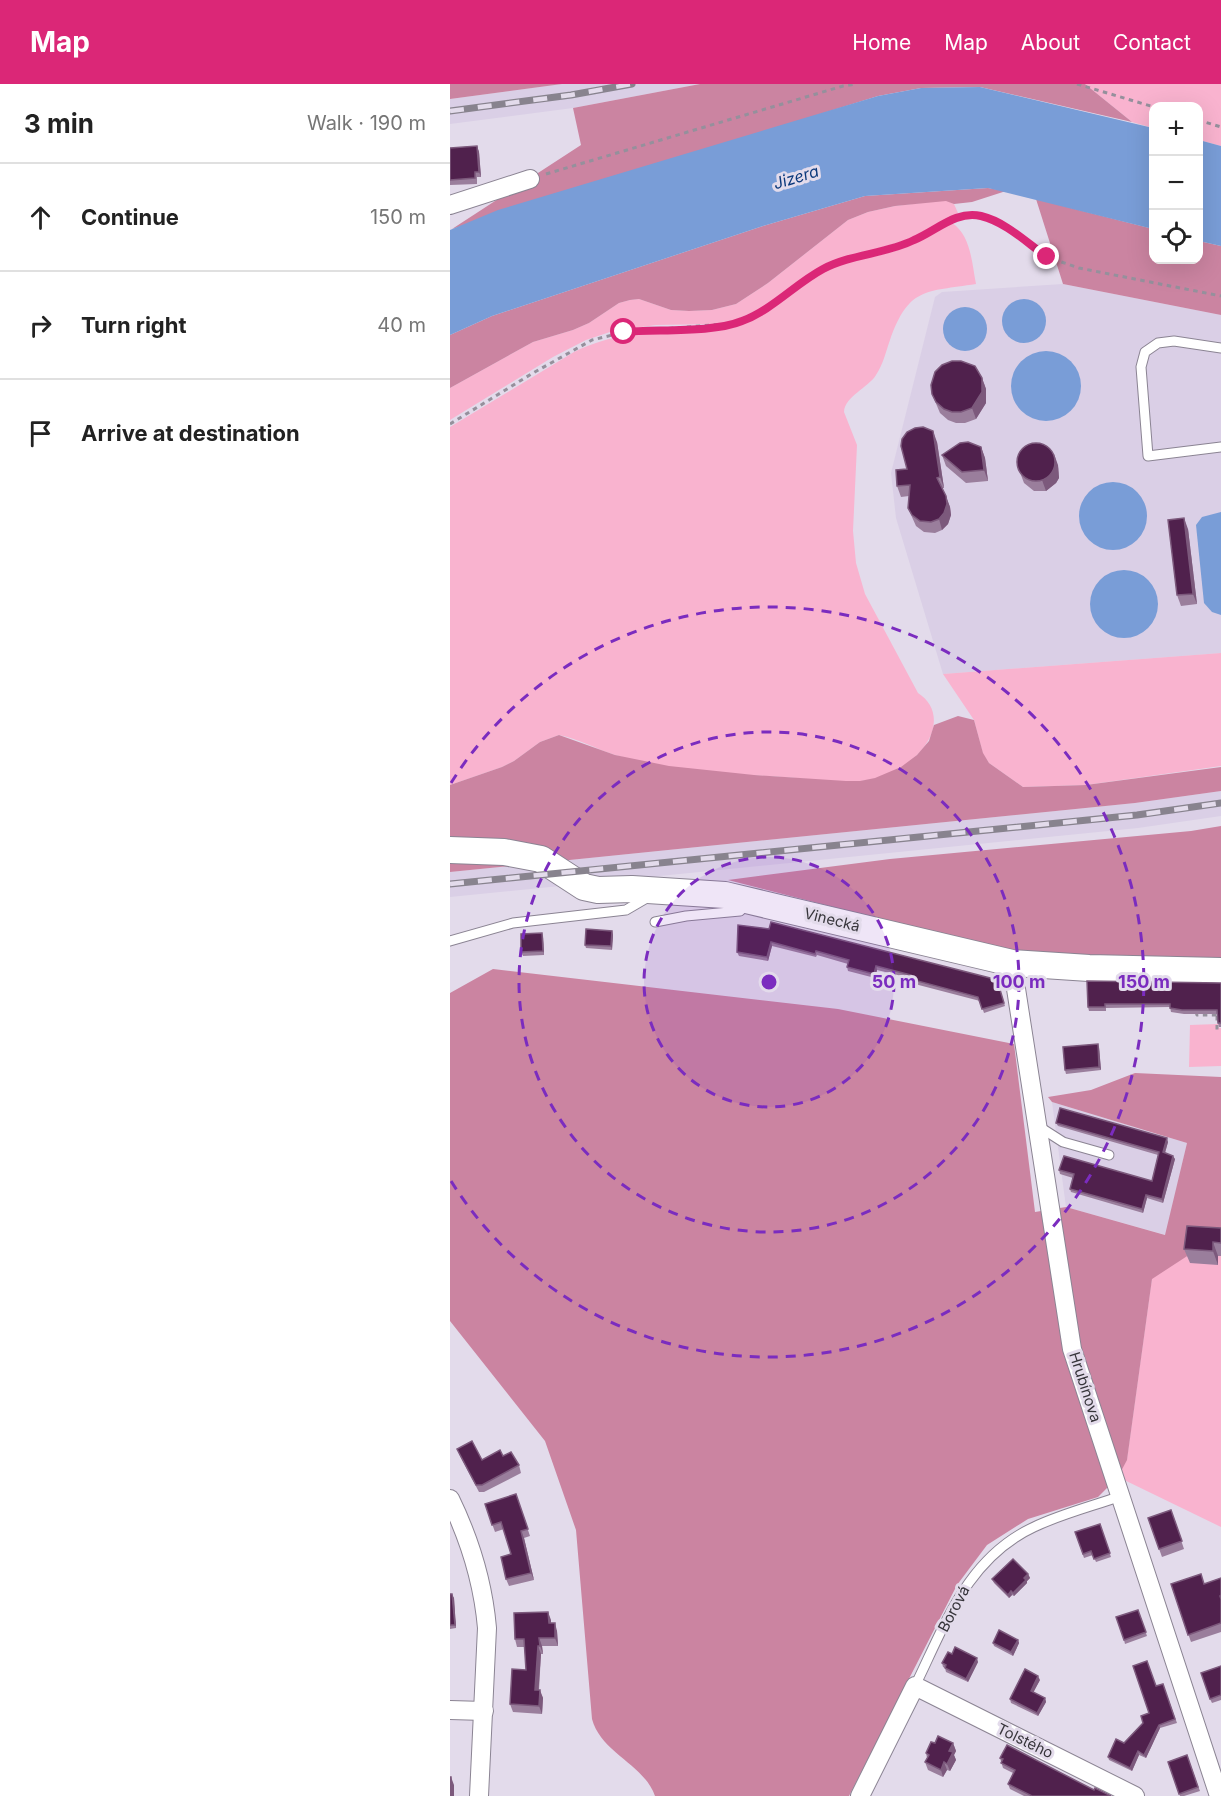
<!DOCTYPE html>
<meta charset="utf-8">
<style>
body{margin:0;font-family:Inter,sans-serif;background:#f6f6f6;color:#222}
.controls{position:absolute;right:18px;top:18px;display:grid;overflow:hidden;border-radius:12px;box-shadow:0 6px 24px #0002}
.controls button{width:54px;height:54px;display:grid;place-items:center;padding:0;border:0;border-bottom:2px solid #e0e0e0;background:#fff;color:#222;font:30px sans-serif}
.stop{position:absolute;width:18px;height:18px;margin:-14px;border:4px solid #db2777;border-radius:50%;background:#fff}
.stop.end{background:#db2777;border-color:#fff;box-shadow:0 2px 6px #0008}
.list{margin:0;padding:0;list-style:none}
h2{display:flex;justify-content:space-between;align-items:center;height:78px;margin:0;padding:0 24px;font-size:26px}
h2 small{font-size:20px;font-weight:400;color:#767676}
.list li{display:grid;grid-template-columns:39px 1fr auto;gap:18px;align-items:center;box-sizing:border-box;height:108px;padding:0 24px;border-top:2px solid #e0e0e0}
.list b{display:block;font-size:22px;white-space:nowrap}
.list em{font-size:20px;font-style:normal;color:#767676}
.icon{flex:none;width:33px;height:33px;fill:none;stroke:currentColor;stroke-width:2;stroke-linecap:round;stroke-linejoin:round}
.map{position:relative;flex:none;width:771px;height:1712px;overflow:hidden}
header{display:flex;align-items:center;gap:36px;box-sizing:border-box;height:84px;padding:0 30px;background:#db2777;color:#fff}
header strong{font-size:28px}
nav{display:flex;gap:33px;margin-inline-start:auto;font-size:21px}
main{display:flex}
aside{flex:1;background:#fff}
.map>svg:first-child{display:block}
.built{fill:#dacfe6}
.green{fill:#f9b3cf}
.forest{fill:#cb84a1}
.water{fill:#799dd7}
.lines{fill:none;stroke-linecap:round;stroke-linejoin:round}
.lane-casing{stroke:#8b8493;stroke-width:11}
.street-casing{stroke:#8b8493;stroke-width:20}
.secondary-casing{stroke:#8b8493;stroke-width:28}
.path{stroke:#95909c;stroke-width:3;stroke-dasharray:4.5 4.5;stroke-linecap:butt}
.lane{stroke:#fff;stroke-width:9}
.street{stroke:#fff;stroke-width:18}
.secondary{stroke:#fff;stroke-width:26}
.rail-casing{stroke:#88838e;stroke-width:7}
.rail{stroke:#e3dbeb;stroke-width:4.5;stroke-dasharray:14;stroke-linecap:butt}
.wall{fill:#9a7e9c}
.shaded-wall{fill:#7c597c}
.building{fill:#50214d;stroke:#7c597c;stroke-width:1.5}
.route{stroke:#db2777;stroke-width:8}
.ring{fill:none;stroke:#7b2cbf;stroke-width:3;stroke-dasharray:10 8}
.labels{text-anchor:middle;stroke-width:6;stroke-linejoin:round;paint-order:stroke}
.street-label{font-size:15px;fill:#37353b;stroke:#e3dbeb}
.water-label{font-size:16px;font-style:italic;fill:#0b387b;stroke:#e3dbeb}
.centre{fill:#7b2cbf;stroke:#e3dbeb;stroke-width:3}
.ring-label{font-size:18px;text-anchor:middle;font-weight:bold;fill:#7b2cbf;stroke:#e3dbeb;stroke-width:6;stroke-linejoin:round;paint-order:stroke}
</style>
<header>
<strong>Map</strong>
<nav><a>Home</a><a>Map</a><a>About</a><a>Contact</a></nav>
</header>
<main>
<aside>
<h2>3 min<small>Walk · 190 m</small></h2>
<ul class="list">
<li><svg class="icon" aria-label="ahead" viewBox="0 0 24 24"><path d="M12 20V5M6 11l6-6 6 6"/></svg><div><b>Continue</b></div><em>150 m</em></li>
<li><svg class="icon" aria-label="right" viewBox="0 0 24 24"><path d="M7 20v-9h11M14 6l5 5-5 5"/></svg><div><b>Turn right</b></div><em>40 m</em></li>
<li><svg class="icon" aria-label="arrive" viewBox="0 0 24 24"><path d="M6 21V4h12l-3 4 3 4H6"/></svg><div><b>Arrive at destination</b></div></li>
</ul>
</aside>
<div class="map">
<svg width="771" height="1712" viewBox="0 0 771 1712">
<rect width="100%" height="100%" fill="#e3dbeb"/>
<g class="built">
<path d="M111,0H250L123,24L0,40V15Z"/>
<path d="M613,200L771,231V569L493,590L446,434L441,389L485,213L492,208Z"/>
<path d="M771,707V732L688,744L0,813V788L685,719Z"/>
<path d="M602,1018L737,1059L716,1151L616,1123Z"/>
</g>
<g class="green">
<path d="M635,0H771V62L749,56L748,22H704L703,44L682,38Z"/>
<path d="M496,116L504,120L508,129L473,148L453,157L382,178L370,183L312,224L280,238L267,240L206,241L184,244L160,248L136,256L103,273L0,336V304L83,258L123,246L139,239L169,219L180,216L189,215L221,226L239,227L262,226L286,220L318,199L398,136L418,128L445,122Z"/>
<path d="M502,139C521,151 522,180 526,200C475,208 459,203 440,256C436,267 433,281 426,291C418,304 395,312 394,328L407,361L403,447L406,479L415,510L468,609C482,618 487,632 482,648C474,672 447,689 423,695C399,701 371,696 346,694C287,690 222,688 165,671C146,665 129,655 109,651L90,658L64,677L52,683L0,701V343L124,268C161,250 195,248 235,247C250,246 266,247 281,244C319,234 342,200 378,185C399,176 423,174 445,167C465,160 484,150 502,139Z"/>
<path d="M771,569V682L636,701L573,703L539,679L533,670L524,636L493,590Z"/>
<path d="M768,940L769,944H771V982L739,983L740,941Z"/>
<path d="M771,1150V1443L668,1393L677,1375L702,1194Z"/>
</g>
<g class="forest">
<path d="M0,0H112L0,15Z"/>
<path d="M250,0H635L682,38L530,3L471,4L428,12L2,145L131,61L123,24Z"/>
<path d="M538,104L556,107L522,118L504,120L496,117L445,122L418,128L398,136L318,199L286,220L262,226L239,227L221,226L189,215L180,216L169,219L139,239L123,246L83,258L0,304V251L42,232L313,142L415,112Z"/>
<path d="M586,115L703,145L704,176H748L749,157L771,162V231L613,200Z"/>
<path d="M508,632L524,636L533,669L539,679L573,703L636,701L771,683V707L685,719L0,788V701L52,683L64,677L90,658L109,651L165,671L219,682L304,691L396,697H410L425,694L451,683L467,671L479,657L484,641Z"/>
<path d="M771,742V874L589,871L493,851L278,796L440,775L741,747Z"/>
<path d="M43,885L388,925L564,960L585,1128L616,1123L715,1151L737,1059L602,1018L598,1013L641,1006L685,989L771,993V1150L702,1195L677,1376L668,1393L648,1413L578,1435L537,1461L507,1501L399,1712H205C194,1680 151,1669 142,1635L126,1446L95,1357L0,1237V909Z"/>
</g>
<g class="water">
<path d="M530,3L703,44V145L538,104L415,112L313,142L42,232L0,251V146L48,126L428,12L471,4Z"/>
<path d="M749,56L771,62V162L749,157Z"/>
<circle cx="574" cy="237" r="22"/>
<circle cx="515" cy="245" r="22"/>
<circle cx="596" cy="302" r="35"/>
<circle cx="663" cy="432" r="34"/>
<path d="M771,428V531L762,528L754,519L746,441L752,433Z"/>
<circle cx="674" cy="520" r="34"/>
</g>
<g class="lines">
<defs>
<g id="lane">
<path d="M771,264L724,257L708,259L695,268L691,283L698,372L771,363"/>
<path d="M205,838L236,832L290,827L297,820"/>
<path d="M0,857L63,839L176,826L200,812"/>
<path d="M588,1042L613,1058L659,1071"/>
<path d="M465,1602C495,1541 517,1474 584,1443C611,1430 643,1422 671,1412"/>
</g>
<g id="street">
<path d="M0,121L80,95"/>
<path d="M562,879L622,1265L769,1712"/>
<path d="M0,1415C20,1456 33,1498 37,1544L29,1712"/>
<path d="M0,1626L34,1627"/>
<path d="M410,1712L465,1602L685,1712"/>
</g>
<path id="secondary" d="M0,766L54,768L91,775L134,803L148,806L182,805L275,811L562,879L639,884L771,887"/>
</defs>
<use href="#lane" class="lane-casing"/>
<use href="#street" class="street-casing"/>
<use href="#secondary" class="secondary-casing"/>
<g class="path">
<path d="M627,0L704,23"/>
<path d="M748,36L771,43"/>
<path d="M96,90L393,2L407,0"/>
<path d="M0,340L83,289L142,256L175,248L287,239L310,229L344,203L379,182L456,160L495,139L520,131L531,132L550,140L597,173L629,184L771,212"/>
<path d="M746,928L747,931H771"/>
<path d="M767,932V948"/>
</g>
<use href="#lane" class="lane"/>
<use href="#street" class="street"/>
<use href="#secondary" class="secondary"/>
<defs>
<g id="rail">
<path d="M0,27L121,11L182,0"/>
<path d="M0,800L687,731L771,719"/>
</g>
</defs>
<use href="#rail" class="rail-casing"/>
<use href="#rail" class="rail"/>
</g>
<g class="wall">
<path d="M27,62L29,68L31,93H27V100L0,101V73Z"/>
<path d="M532,294L536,305V319L526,335L515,339H506L498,336L490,329L482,310Z"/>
<path d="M487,358L494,404H492L500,423L501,431L498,440L492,446L485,449L474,448L466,442L458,424L459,412L451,413L447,402L457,385Z"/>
<path d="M531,363L535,374L538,397L516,399L496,382L492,371Z"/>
<path d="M608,381L609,394L606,399L596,407H584L574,399L568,383Z"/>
<path d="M738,445L747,520L731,522L727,511Z"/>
<path d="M288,841L548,899L555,922L534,929L530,917L461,899L460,894L427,886L425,894L398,887L397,883L398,880L367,871L366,873L322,862L318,877L289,872L287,868Z"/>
<path d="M162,847L163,851L162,866L136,864L135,861Z"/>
<path d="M93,852L94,871L73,872L71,868Z"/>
<path d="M637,897L771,899V943H769L768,939V930H734L721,928L720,923L656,924V927H639L638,923Z"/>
<path d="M649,963L651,986L616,990L615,986Z"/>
<path d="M606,1039L718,1058L715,1069L725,1075L713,1119L697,1114L693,1129L621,1108L620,1105L623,1094L610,1090L609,1086L702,1097L708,1071L608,1042Z"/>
<path d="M771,1144V1172H768V1181L740,1179L734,1165Z"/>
<path d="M7,1365L32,1376L53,1372L69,1381L71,1389L34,1408H29L10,1372Z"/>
<path d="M66,1410L80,1452L74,1454L84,1496L59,1502L56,1495L61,1470L54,1445L45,1448L35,1420Z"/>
<path d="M721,1426L734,1465L712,1473L698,1434Z"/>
<path d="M650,1440L661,1473L646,1478L643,1471L634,1474L625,1448Z"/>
<path d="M578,1490L580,1494L577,1497V1499L564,1512L562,1511L559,1514L544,1499L542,1495Z"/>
<path d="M771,1494V1548L741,1558L721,1500H754Z"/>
<path d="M0,1510L4,1514L6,1544L0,1545Z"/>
<path d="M688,1526L697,1552L675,1560L674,1556Z"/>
<path d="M101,1536V1539L107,1547L108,1562H92L93,1570H91L89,1606L93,1614L92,1630L63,1628L60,1620L76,1586L75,1563H67L65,1555Z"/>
<path d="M568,1556L569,1559L563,1572L544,1562L543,1559Z"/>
<path d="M502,1570L528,1578L518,1598L496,1588L495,1584L493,1583L492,1579Z"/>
<path d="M771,1582V1616L762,1619L760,1615Z"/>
<path d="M590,1596L583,1608L595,1614L596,1618L588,1632L561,1619L560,1615Z"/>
<path d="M713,1600L727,1639L710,1644L696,1674L689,1671L682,1687L659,1676L658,1673L674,1659L693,1639L699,1629L706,1602Z"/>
<path d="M485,1659H503L506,1667L504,1671L506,1676L500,1687L497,1686L493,1693L478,1686L475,1678L477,1674L476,1669Z"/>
<path d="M737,1671L750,1707L734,1712H730L718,1678Z"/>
<path d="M550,1674L644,1706L661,1712H574L560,1705L558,1700L563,1689L553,1684Z"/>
</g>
<g class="shaded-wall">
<path d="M27,62L29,68L31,93L29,88Z"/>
<path d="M532,294L536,305V319L526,335L522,324Z"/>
<path d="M483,347L487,358L494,404L490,393Z"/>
<path d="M531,363L535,374L538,397L534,386Z"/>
<path d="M604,370L608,381L609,394L606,399L596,407L592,396Z"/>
<path d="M496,412L500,423L501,431L498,440L492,446L489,435Z"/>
<path d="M734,434L738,445L747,520L743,510Z"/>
<path d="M162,847L163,851L162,866L161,862Z"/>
<path d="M92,849L93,852L94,871L93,867Z"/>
<path d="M321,858L322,862L318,877L317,873Z"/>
<path d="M426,882L427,886L425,894L424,890Z"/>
<path d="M648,960L649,963L651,986L649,983Z"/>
<path d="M717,1054L718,1058L714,1072L713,1068Z"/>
<path d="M723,1072L725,1075L713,1119L712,1115Z"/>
<path d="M696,1111L697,1114L693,1129L692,1125Z"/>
<path d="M763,1158L768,1172V1181L763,1167Z"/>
<path d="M71,1447L74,1454L84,1496L81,1489Z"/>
<path d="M578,1490L580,1494L577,1497V1499L564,1512L563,1509Z"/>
<path d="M561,1507L562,1511L559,1514L558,1511Z"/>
<path d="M2,1510L4,1514L6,1544L5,1541Z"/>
<path d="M98,1528L101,1536V1547L99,1539Z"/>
<path d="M105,1539L107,1547L108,1562L105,1554Z"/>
<path d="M89,1554L92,1562L93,1570L90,1562Z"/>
<path d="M568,1556L569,1559L563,1572L561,1568Z"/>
<path d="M88,1562L91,1570L88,1613L85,1606Z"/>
<path d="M527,1574L528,1578L518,1598L516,1595Z"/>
<path d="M588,1592L590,1596L582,1611L581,1607Z"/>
<path d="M90,1606L93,1614L92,1630L89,1622Z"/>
<path d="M595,1614L596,1618L588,1632L587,1629Z"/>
<path d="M709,1641L710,1644L696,1674L694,1671Z"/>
<path d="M503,1659L506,1667L504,1671L506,1676L500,1687L497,1680L499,1667Z"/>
<path d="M688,1667L689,1671L682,1687L680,1684Z"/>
<path d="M494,1678L497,1686L493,1693L491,1686Z"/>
<path d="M1,1693L4,1701V1712H1Z"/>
</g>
<g class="building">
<path d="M27,62L29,88H25V94L0,96V64Z"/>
<path d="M502,277H511L525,282L532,294V308L522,324L511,328H502L494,325L486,318L482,310L481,301L485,288L492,281Z"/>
<path d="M473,343L483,347L490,393L487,394L496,412L497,420L494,429L489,435L481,438L470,437L462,431L458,424L460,401L447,402L446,386L457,385L451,362L452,355L457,348L465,344Z"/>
<path d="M518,358L531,363L534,386L512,388L492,371L510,359Z"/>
<circle cx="586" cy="378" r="19"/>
<path d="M734,434L743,510L727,511L718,436Z"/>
<path d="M321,838L544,895L548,899L554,919L532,925L528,913L460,895L461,891L426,882L424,890L397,883L399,876L366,867L365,870L321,858L317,873L287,868L288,841L319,845Z"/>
<path d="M136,845L162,847L161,862L135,861Z"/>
<path d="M92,849L93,867L71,868V850Z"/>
<path d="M637,897L771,899V939H768L767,926H732L720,924V920H655V923H638Z"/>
<path d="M648,960L649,983L615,986L613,963Z"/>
<path d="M610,1024L717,1054L713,1068L723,1072L712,1115L696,1111L692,1125L620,1105L624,1090L609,1086L614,1072L702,1097L709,1068L606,1039Z"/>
<path d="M737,1142L771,1144V1159L763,1158V1167L734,1165Z"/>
<path d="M22,1357L32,1376L50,1366L53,1372L61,1368L69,1381L32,1401H26L7,1365Z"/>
<path d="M66,1410L78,1445L71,1447L81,1489L56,1495L51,1473L61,1470L51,1438L42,1441L35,1420Z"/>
<path d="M721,1426L732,1457L709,1465L698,1434Z"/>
<path d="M650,1440L660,1469L644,1475L641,1467L633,1470L625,1448Z"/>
<path d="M563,1475L578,1490L574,1494L576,1496L563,1509L561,1507L558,1511L542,1495Z"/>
<path d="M751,1490L754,1500L771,1494V1511L770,1512L771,1515V1539L738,1551L721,1500Z"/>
<path d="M0,1510H2L5,1541H0Z"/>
<path d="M688,1526L696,1548L674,1556L666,1533Z"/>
<path d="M98,1528L99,1539H105V1554H89L90,1562H88L85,1606H90L89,1622L60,1620L62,1585L76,1586L74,1555H65L64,1529Z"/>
<path d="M549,1546L568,1556L561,1568L543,1559Z"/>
<path d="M505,1563L527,1574L516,1595L495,1584L496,1581L492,1579L498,1568L502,1570Z"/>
<path d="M697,1577L706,1602L713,1600L725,1635L709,1641L694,1671L688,1667L680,1684L658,1673L666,1655L674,1659L693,1639L691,1632L699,1629L683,1582Z"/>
<path d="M771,1582V1611L760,1615L751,1589Z"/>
<path d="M575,1585L588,1592L581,1607L595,1614L587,1629L560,1615Z"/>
<path d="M488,1652L503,1659L499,1667L503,1668L497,1680L494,1678L491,1686L475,1678L479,1671L476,1669L481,1658L485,1659Z"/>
<path d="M557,1661L644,1706L645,1704L661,1712H582L558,1700L565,1686L551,1679L553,1675L550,1674Z"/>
<path d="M737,1671L748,1703L729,1710L718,1678Z"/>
<rect x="0" y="1693" width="1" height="19"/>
</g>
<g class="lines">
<path class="route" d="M174,248C208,245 263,249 292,237C322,226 345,200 373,185C401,170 436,170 464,156C486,147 506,126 531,132C556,138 577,159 597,173"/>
</g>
<circle cx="319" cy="898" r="125" fill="#7b2cbf" fill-opacity=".12"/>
<g class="ring">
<circle cx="319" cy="898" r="125"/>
<circle cx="319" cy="898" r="250"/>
<path d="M1 699A375 375 0 1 1 1 1097"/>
</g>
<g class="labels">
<g class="street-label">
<text transform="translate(382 836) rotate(14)" y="5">Vinecká</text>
<text transform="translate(635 1303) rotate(72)" y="5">Hrubínova</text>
<text transform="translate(504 1525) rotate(-62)" y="5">Borová</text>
<text transform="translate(575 1657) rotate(26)" y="5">Tolstého</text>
</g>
<g class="water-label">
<text transform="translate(346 93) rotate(-17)" y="6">Jizera</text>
</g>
</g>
<circle cx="319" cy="898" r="9" class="centre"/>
<g class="ring-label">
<text x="444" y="904">50 m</text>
<text x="569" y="904">100 m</text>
<text x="694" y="904">150 m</text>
</g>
</svg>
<div class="controls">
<button>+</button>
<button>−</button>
<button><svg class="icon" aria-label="locate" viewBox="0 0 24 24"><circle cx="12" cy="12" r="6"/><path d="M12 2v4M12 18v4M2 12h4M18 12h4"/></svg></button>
</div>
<div class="stop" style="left:174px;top:248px"></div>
<div class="stop end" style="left:597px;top:173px"></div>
</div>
</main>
